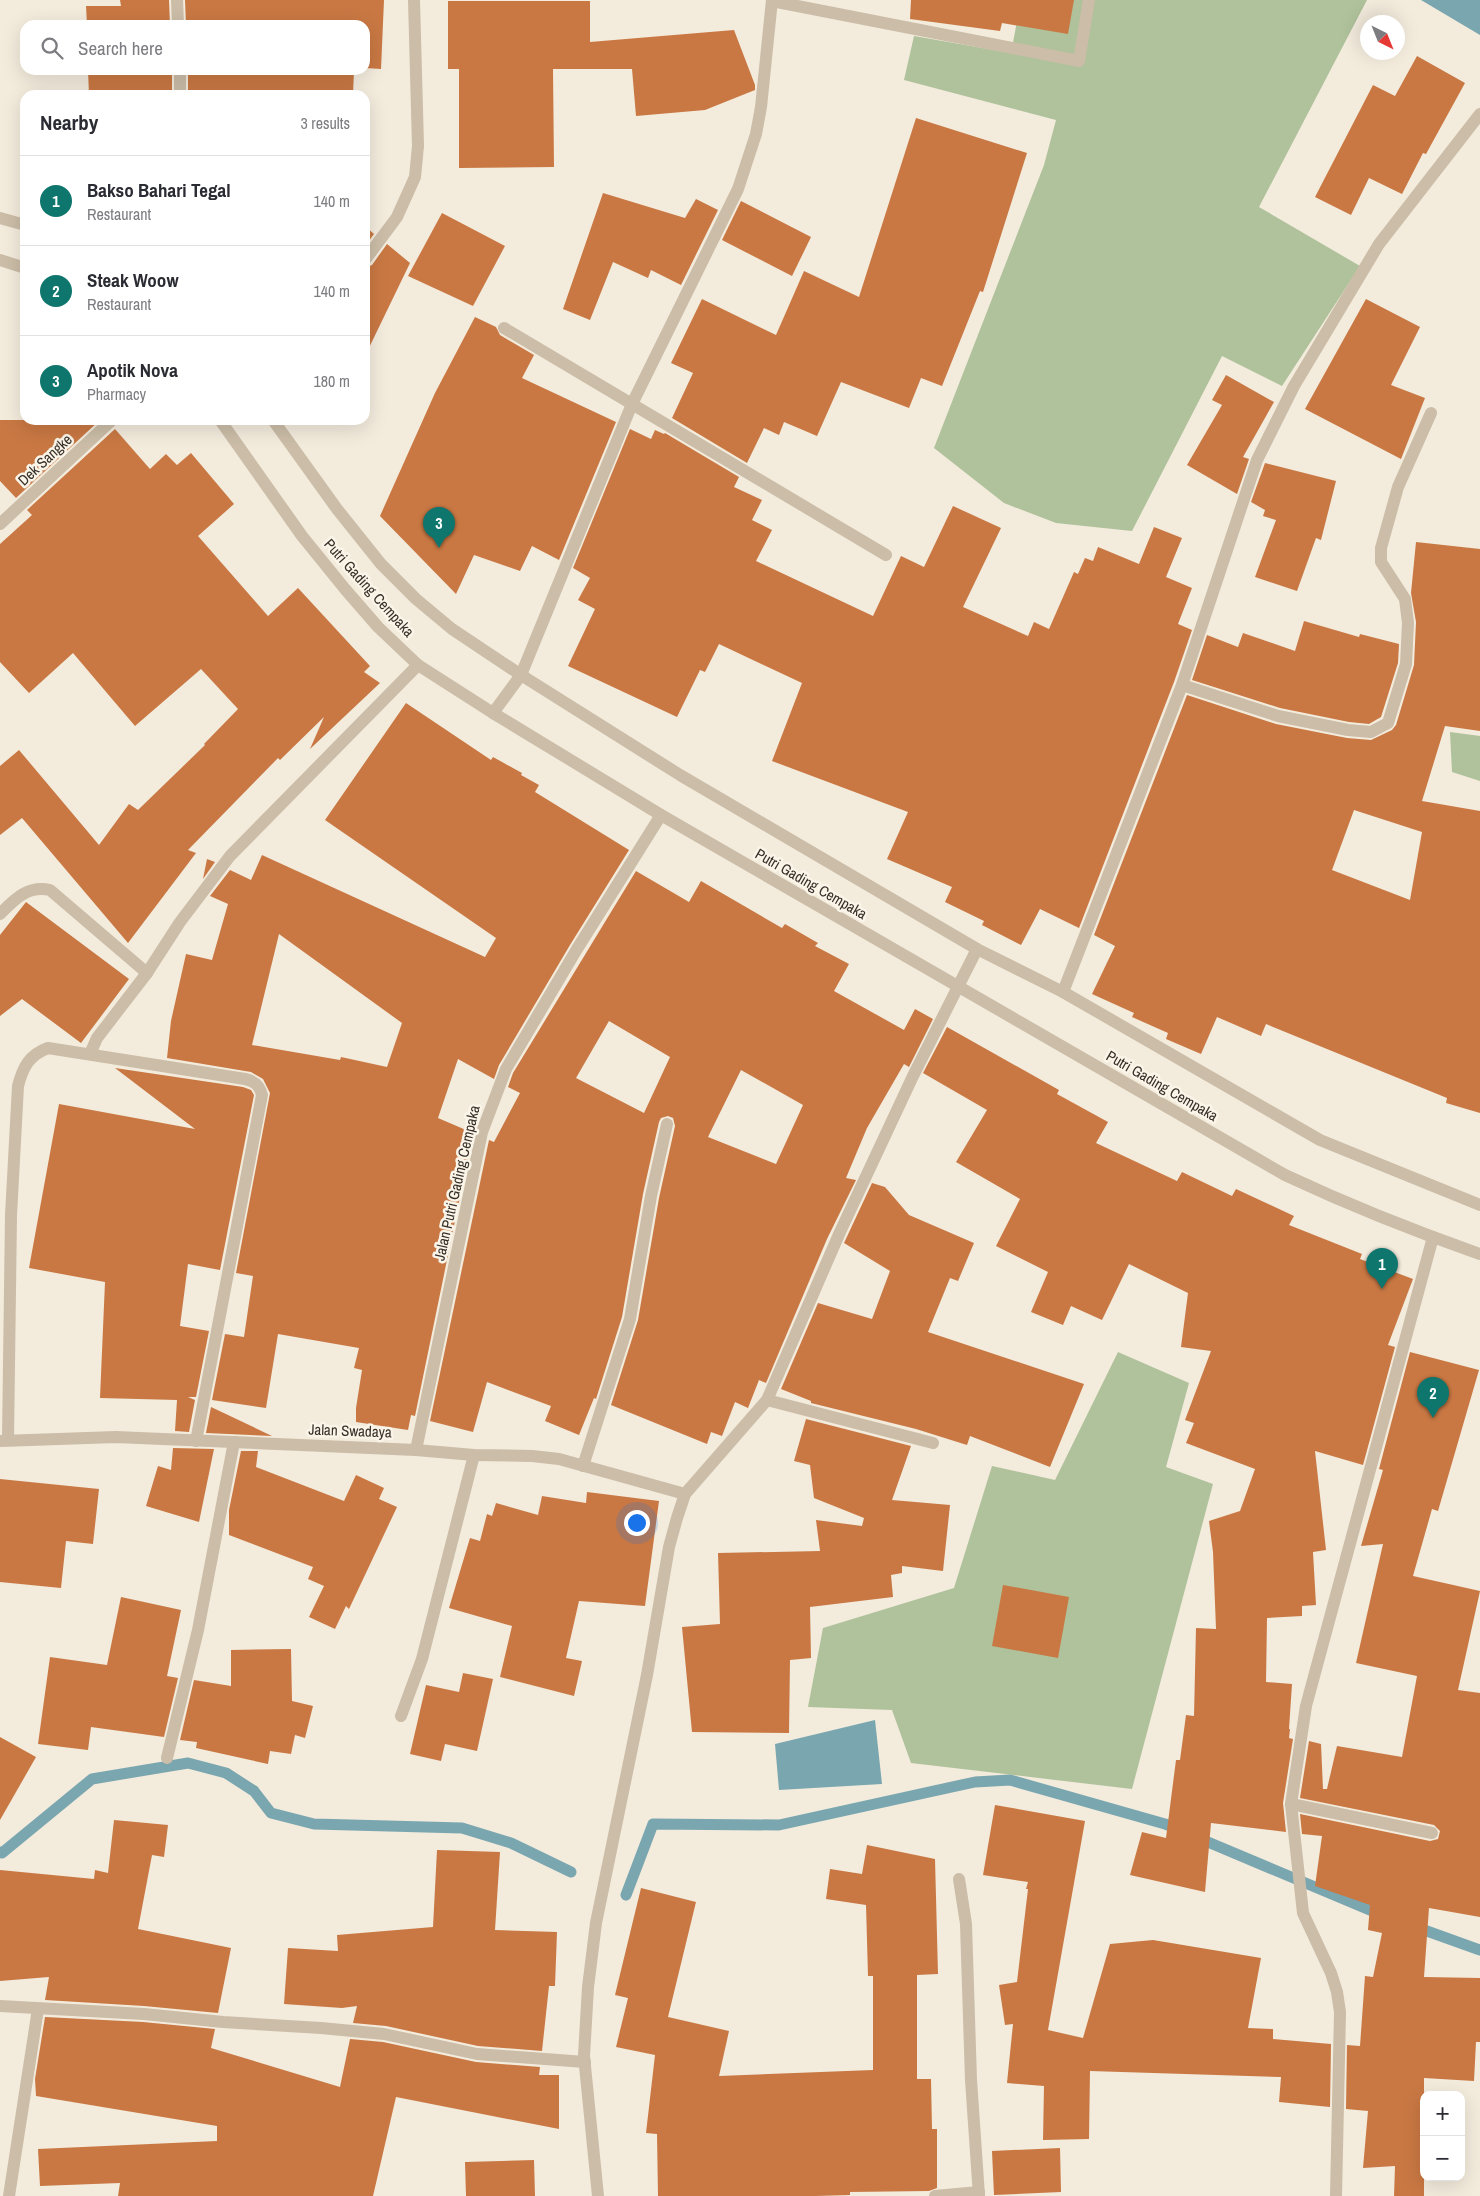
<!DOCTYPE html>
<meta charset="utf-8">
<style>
body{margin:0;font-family:"Archivo Narrow",sans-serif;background:#f7f7f7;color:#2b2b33}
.controls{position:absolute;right:15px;bottom:15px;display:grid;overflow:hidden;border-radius:10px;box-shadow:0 5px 20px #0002}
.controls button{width:45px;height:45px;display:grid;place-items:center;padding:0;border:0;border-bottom:1px solid #e1e1e2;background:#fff;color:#2b2b33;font:25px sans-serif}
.compass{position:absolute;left:1360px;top:15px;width:45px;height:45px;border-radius:50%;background:#fff;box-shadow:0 5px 20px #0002;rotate:137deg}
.you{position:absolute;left:636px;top:1522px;width:18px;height:18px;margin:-12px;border:4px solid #fff;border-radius:50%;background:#1a73e8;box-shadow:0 0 0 8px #1a73e833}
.badge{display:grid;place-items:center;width:32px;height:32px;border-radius:50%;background:#0f766e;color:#fff;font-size:16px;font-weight:700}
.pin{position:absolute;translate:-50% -41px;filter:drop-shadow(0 1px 2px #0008)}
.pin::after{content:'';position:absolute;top:26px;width:18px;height:15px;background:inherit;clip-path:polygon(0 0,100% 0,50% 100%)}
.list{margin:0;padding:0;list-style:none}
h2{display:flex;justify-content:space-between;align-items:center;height:65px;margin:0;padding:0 20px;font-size:21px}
h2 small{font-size:16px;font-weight:400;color:#7c7c81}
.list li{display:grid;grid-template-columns:32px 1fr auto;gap:15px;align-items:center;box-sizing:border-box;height:90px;padding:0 20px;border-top:1px solid #e1e1e2}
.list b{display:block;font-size:19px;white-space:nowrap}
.list p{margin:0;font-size:16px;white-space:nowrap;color:#7c7c81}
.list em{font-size:16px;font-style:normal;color:#7c7c81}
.icon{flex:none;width:28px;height:28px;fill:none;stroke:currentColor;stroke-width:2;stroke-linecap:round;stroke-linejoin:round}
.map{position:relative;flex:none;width:1480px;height:2196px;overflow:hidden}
.search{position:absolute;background:#fff;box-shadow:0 5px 20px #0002;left:20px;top:20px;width:350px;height:55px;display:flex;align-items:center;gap:12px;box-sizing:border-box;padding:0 18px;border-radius:15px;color:#7c7c81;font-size:19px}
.panel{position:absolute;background:#fff;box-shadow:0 5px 20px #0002;left:20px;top:90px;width:350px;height:335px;border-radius:15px}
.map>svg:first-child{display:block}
.green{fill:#afc29b}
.water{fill:#7aa6b0}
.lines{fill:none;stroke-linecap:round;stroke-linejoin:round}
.stream{stroke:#7aa6b0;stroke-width:11}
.building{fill:#c97843;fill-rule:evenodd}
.minor{stroke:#cbbda7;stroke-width:12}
.labels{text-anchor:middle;stroke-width:5;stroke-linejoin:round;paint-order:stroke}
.street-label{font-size:15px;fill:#372f28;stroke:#faf5e8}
</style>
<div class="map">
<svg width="1480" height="2196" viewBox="0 0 1480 2196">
<rect width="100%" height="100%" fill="#f3ebdc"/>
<g class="green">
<path d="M1021,0H1367L1259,207L1360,266L1282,386L1222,356L1132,531L1056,523L1004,503L934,448L1044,165L1056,120L904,80L914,36L1011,53Z"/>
<path d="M1450,732L1480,736V781L1452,772Z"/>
<path d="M1118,1352L1189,1383L1166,1467L1213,1484L1132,1789L911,1763L892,1710L808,1707L823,1628L954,1588L992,1466L1055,1480Z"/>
</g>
<g class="water">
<path d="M1421,0H1480V35Z"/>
<path d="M875,1720L882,1784L779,1790L775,1744Z"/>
</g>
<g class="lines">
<g class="stream">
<path d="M1196,1837L1384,1916"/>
<path d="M0,1852L2,1853L92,1779L188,1763L226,1773L254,1791L271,1813L314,1824L462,1828L511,1843L571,1872"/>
<path d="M626,1895L653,1824L779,1825L975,1782L1010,1780L1165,1824L1181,1830"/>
<path d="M1413,1926L1480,1950"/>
</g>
</g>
<g class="building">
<path d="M120,0H169L170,25H87L86,6H121Z"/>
<path d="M185,0H384L381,69L365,68V25H186Z"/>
<path d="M911,0H1074L1068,34L1002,23L1000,31L910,19Z"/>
<path d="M448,1H590V42L734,30L755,85V90L705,110L636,116L632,69H553L554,167L459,168V69H448Z"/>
<path d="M1417,56L1465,83L1426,154L1423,153L1402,194L1369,178L1351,215L1315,197L1373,85L1395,96Z"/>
<path d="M88,70H172V95H89Z"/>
<path d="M188,70H354L353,95H188Z"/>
<path d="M916,118L1027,153L983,292L980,291L942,386L921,378L909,408L841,382L817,436L784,422L779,435L764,428L747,463L672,418L693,373L671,363L702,299L776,335L804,271L859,297Z"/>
<path d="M603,193L685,218L696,199L718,210L681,285L651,270L648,278L613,262L590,320L563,309Z"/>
<path d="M741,201L811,237L792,276L722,240Z"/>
<path d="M442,213L505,246L473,306L408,276Z"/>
<path d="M365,226L374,234L365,246Z"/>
<path d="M387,244L410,263L365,356V268L372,265Z"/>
<path d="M1366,299L1420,327L1391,385L1425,398L1401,459L1305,409Z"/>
<path d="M475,317L496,327L500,335L534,355L522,378L616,422L559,560L532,546L520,571L474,555L456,594L380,516L435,393Z"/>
<path d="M1226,375L1274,402L1243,457L1249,459L1237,494L1187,465L1222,405L1212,400Z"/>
<path d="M0,420H100L16,498L0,481Z"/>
<path d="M115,429L150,469L166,454L177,465L191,453L234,504L198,536L268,616L298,588L370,666L364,672L380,683L310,749L324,717L280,760L278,758L188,850L196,853L128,943L22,818L0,835V766L19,750L99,845L129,804L138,810L205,745L204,744L238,709L201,669L135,726L73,653L29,693L0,662V544L32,515L27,510Z"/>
<path d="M630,429L651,439L655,430L664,434L665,433L739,477L734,487L762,500L752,520L772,530L756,561L873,616L901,556L924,567L953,506L1001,528L963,607L1028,636L1034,622L1049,629L1074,572L1078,574L1085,558L1093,561L1098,547L1139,564L1154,527L1182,538L1166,577L1192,588L1178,624L1192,630L1174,682L1079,928L1040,909L1021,945L982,925L984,921L945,902L952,887L887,859L908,812L772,761L802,683L719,644L705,672L700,670L677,717L568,666L595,609L578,600L590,578L573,568Z"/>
<path d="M1265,463L1336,481L1321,540L1316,538L1297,591L1255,577L1276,520L1263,516L1265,510L1251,502Z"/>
<path d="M1416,542L1480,549V731L1445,726L1422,801L1480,811V1113L1446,1103L1447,1098L1266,1024L1261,1036L1217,1017L1201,1054L1166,1039L1168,1033L1132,1017L1134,1013L1092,994L1115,946L1094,935L1187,695L1276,724L1347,738L1371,740L1392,730L1396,725L1414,665L1416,622L1411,593ZM1354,810L1422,832L1410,900L1332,870Z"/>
<path d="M1304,621L1359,637L1360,634L1399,644L1398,663L1381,717L1369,724L1349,722L1280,708L1192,680L1207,635L1238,647L1243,633L1295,651Z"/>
<path d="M406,703L491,760L493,757L522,773L521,775L539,785L535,792L629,850L570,945L499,1065L494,1079L458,1059L438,1118L473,1133L415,1416L411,1415L408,1430L356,1422V1408L362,1370L354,1368L359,1348L278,1334L266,1408L212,1400L225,1334L244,1337L253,1276L236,1273L270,1093L263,1079L251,1072L167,1058L171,1021L186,954L212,960L228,904L210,896L230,870L251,880L262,855L485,957L496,938L325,820ZM279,934L402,1023L387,1067L341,1057L340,1060L252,1045Z"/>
<path d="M207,859L215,862L203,879Z"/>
<path d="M636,871L689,902L701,881L782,928L785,924L818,943L815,946L849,964L834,991L904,1030L915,1009L933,1019L909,1067L904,1064L867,1128L846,1178L856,1180L827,1239L766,1383L759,1380L748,1408L735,1402L722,1436L711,1432L707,1444L611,1405L638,1320L659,1198L675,1126L673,1118L668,1116L661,1118L659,1122L643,1194L622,1317L596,1399L594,1398L579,1435L545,1421L551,1406L487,1382L473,1432L430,1421L489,1140L494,1142L520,1093L508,1087L513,1073ZM609,1021L670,1057L644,1113L576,1078ZM741,1070L803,1105L776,1164L708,1137Z"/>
<path d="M26,902L129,979L81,1043L22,999L0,1016V935Z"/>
<path d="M947,1027L1059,1090L1057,1094L1108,1122L1096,1143L1177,1181L1182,1172L1232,1196L1236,1189L1294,1216L1289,1225L1362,1254L1360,1259L1413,1279L1388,1345L1395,1347L1363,1465L1315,1451L1326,1550L1313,1552L1316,1605L1302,1606V1616L1267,1618L1266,1682L1292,1684L1289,1729H1290L1289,1738L1293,1739L1283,1803L1286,1832L1211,1823L1205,1892L1130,1875L1142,1832L1166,1838L1176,1760H1180L1186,1715L1194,1716L1196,1628L1216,1629L1213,1552L1209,1521L1240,1511L1255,1469L1186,1443L1194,1423L1185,1420L1211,1351L1181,1347L1188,1293L1129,1264L1102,1320L1071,1306L1063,1325L1031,1312L1048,1272L996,1246L1020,1199L956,1162L987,1110L923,1073Z"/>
<path d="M115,1068L243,1087L251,1090L254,1095L220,1270L188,1264L180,1326L209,1331L196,1397H188L195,1400L189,1432L175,1431L177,1400L100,1398L105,1282L29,1268L59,1104L195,1129Z"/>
<path d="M872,1183L885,1187L909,1215L974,1243L958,1281L950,1278L928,1332L1084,1384L1050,1467L970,1436L967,1445L916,1429L811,1403V1401L781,1389L818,1303L872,1319L890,1271L844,1243Z"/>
<path d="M1410,1352L1479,1370L1438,1511L1432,1509L1413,1576L1480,1591L1458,1690L1480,1693V1917L1429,1908L1424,1977L1480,1978V2042H1476L1474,2081L1424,2078V2196H1394L1395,2166L1363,2168L1368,2111L1346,2109L1347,2045L1360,2046L1365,1976L1373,1977L1382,1933L1368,1930L1370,1905L1315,1886L1322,1836L1302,1834L1300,1814L1430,1841L1438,1839L1440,1831L1434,1825L1300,1798L1309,1741L1321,1744L1323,1789H1327L1337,1746L1402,1757L1417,1676L1356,1663L1383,1544L1361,1546L1383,1470L1379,1469Z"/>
<path d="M211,1407L228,1415L272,1436L206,1433Z"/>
<path d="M806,1419L911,1446L892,1500L950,1505L943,1571L902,1566V1573L891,1575L893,1597L810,1607L811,1658L790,1660L789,1733L692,1732L682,1627L720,1624L718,1553L820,1551L816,1520L862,1526L864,1518L814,1498L810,1465L794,1461Z"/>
<path d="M173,1448L214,1449L199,1522L146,1506L158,1466L171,1470Z"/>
<path d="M241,1451H258L256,1467L344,1501L356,1475L384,1488L379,1499L397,1507L349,1609L346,1606L335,1629L309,1617L324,1586L308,1579L313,1567L229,1535V1510Z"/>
<path d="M0,1479L99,1489L93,1544L66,1541L61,1588L0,1582Z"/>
<path d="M587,1492L659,1501L645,1606L579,1601L566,1658L582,1661L574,1696L500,1677L512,1626L449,1608L470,1538L480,1541L487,1514L492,1516L496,1503L538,1515L542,1496L586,1503Z"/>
<path d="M1003,1585L1069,1597L1058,1658L992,1646Z"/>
<path d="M121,1597L181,1610L167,1676L178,1678L164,1737L91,1727L88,1750L38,1744L50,1657L107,1665Z"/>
<path d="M291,1649L292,1701L313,1706L305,1738L295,1735L291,1754L270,1751L268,1764L196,1748L197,1742L180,1740L194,1680L231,1686V1650Z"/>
<path d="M463,1673L493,1679L477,1751L445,1744L441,1761L410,1754L426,1685L459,1692Z"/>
<path d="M0,1737L36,1757L0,1820Z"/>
<path d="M995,1805L1085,1821L1048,2030L1083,2038L1110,1944L1153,1940L1261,1958L1248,2028L1273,2029V2039L1331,2044L1330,2107L1279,2102L1281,2077L1090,2071L1089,2139L1043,2140L1044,2086L1007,2083L1013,2024L1005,2025L999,1985L1017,1982L1028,1889H1026L1028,1882L983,1875Z"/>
<path d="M114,1820L168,1825L164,1857L152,1855L138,1929L231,1948L218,2013L144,2006L45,2000L49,1977L0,1981V1870L94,1879L95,1870L108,1873Z"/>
<path d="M867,1845L935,1859L938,1974L917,1975V2079H931L932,2129H937V2188L929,2191L850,2192V2195L816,2196H658L657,2134L646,2133L655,2055L616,2047L628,1998L615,1995L641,1888L696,1902L668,2017L729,2031L719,2076L873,2070V1976H868L866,1905L826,1899L830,1869L862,1874Z"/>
<path d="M437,1850L500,1852L495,1930L557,1932L555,1986H549L542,2051L478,2046L386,2026L353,2023L357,2006L342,2008L284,2004L288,1948L338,1951L337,1935L433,1927Z"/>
<path d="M45,2017L143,2022L215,2029L211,2048L340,2087L350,2039L383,2042L476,2062L540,2067L539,2075H559V2129L396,2097L373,2196H118L120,2183L40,2186L38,2149L217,2141V2126L36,2096L35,2079Z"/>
<path d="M1060,2148L1061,2192L994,2195L992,2151Z"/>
<path d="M534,2160L535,2196H466L465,2162Z"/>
</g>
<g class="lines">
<g class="minor">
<path d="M177,0L178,25"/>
<path d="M772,1L1079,61L1089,0"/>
<path d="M180,70V95"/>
<path d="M0,218L25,225"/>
<path d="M0,260L25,268"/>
<path d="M365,260L397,217L415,177L418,146L414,0"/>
<path d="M504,328L886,555"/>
<path d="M220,420L302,536L345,589L378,627L418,665L493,713L661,815L1285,1175C1349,1205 1414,1231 1480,1254"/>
<path d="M273,420L337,509L381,564L416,599L452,629L521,675L680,775L977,949L1063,992L1320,1140L1480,1205"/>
<path d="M0,524L112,420"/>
<path d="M1182,685L1278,716L1348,730L1371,732L1388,723L1406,664L1408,623L1405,599L1381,562V548L1398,487L1431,413"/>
<path d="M493,713L521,675L632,404L738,189L756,134L761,107L772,0"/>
<path d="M0,914C14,900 27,885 50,890L147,973"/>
<path d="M1063,992L1182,685L1257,460L1294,386L1379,244L1480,114"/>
<path d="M90,1054L97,1038L147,973L180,922L230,856L418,665"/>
<path d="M767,1400L933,1443"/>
<path d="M8,1439L11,1215L18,1086C23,1067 29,1055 48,1048L245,1079C255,1081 260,1086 262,1095L196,1441"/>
<path d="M1,1441L116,1437L416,1450L474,1455L532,1456L559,1459L685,1494"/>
<path d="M416,1450L482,1132L506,1069L577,949L661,815"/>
<path d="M583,1466L630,1319L651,1196L667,1124"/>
<path d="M401,1716L422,1659L474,1455"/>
<path d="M167,1758L198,1630L234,1442"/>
<path d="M1291,1804L1432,1833"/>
<path d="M959,1879L966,1924L971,2080L979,2196"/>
<path d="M0,2006L144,2014L223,2022L321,2028L384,2034L477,2054L585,2062"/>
<path d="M9,2196L38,2009"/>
<path d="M598,2196L584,2056L588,1987L596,1923L647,1675L669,1547L677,1518L685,1494L767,1400L840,1232L913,1076L977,949"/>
<path d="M935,2196L979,2192"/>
<path d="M1336,2196L1340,2012L1337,1992L1331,1973L1303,1913L1291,1804L1306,1706L1433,1237"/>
</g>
</g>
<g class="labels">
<g class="street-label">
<text transform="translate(45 460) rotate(-43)" y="5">Dek Sangke</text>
<text transform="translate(369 588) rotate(48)" y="5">Putri Gading Cempaka</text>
<text transform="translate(811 884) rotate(30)" y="5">Putri Gading Cempaka</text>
<text transform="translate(1162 1086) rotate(30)" y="5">Putri Gading Cempaka</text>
<text transform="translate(457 1183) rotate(-77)" y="5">Jalan Putri Gading Cempaka</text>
<text transform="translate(350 1431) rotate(2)" y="5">Jalan Swadaya</text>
</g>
</g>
</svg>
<div class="controls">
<button>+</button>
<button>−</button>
</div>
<svg class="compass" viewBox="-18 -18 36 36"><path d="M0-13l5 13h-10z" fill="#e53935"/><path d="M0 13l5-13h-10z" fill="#7c7c81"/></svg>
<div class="you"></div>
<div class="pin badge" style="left:1382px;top:1289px">1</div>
<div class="pin badge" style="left:1433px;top:1418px">2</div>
<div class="pin badge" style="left:439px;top:548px">3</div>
<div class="search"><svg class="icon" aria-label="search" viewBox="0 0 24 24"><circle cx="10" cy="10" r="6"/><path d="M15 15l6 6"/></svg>Search here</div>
<section class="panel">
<h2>Nearby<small>3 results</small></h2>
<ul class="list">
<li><span class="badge">1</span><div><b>Bakso Bahari Tegal</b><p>Restaurant</p></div><em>140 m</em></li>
<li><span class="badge">2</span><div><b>Steak Woow</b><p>Restaurant</p></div><em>140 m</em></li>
<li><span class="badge">3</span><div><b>Apotik Nova</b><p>Pharmacy</p></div><em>180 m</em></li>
</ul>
</section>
</div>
